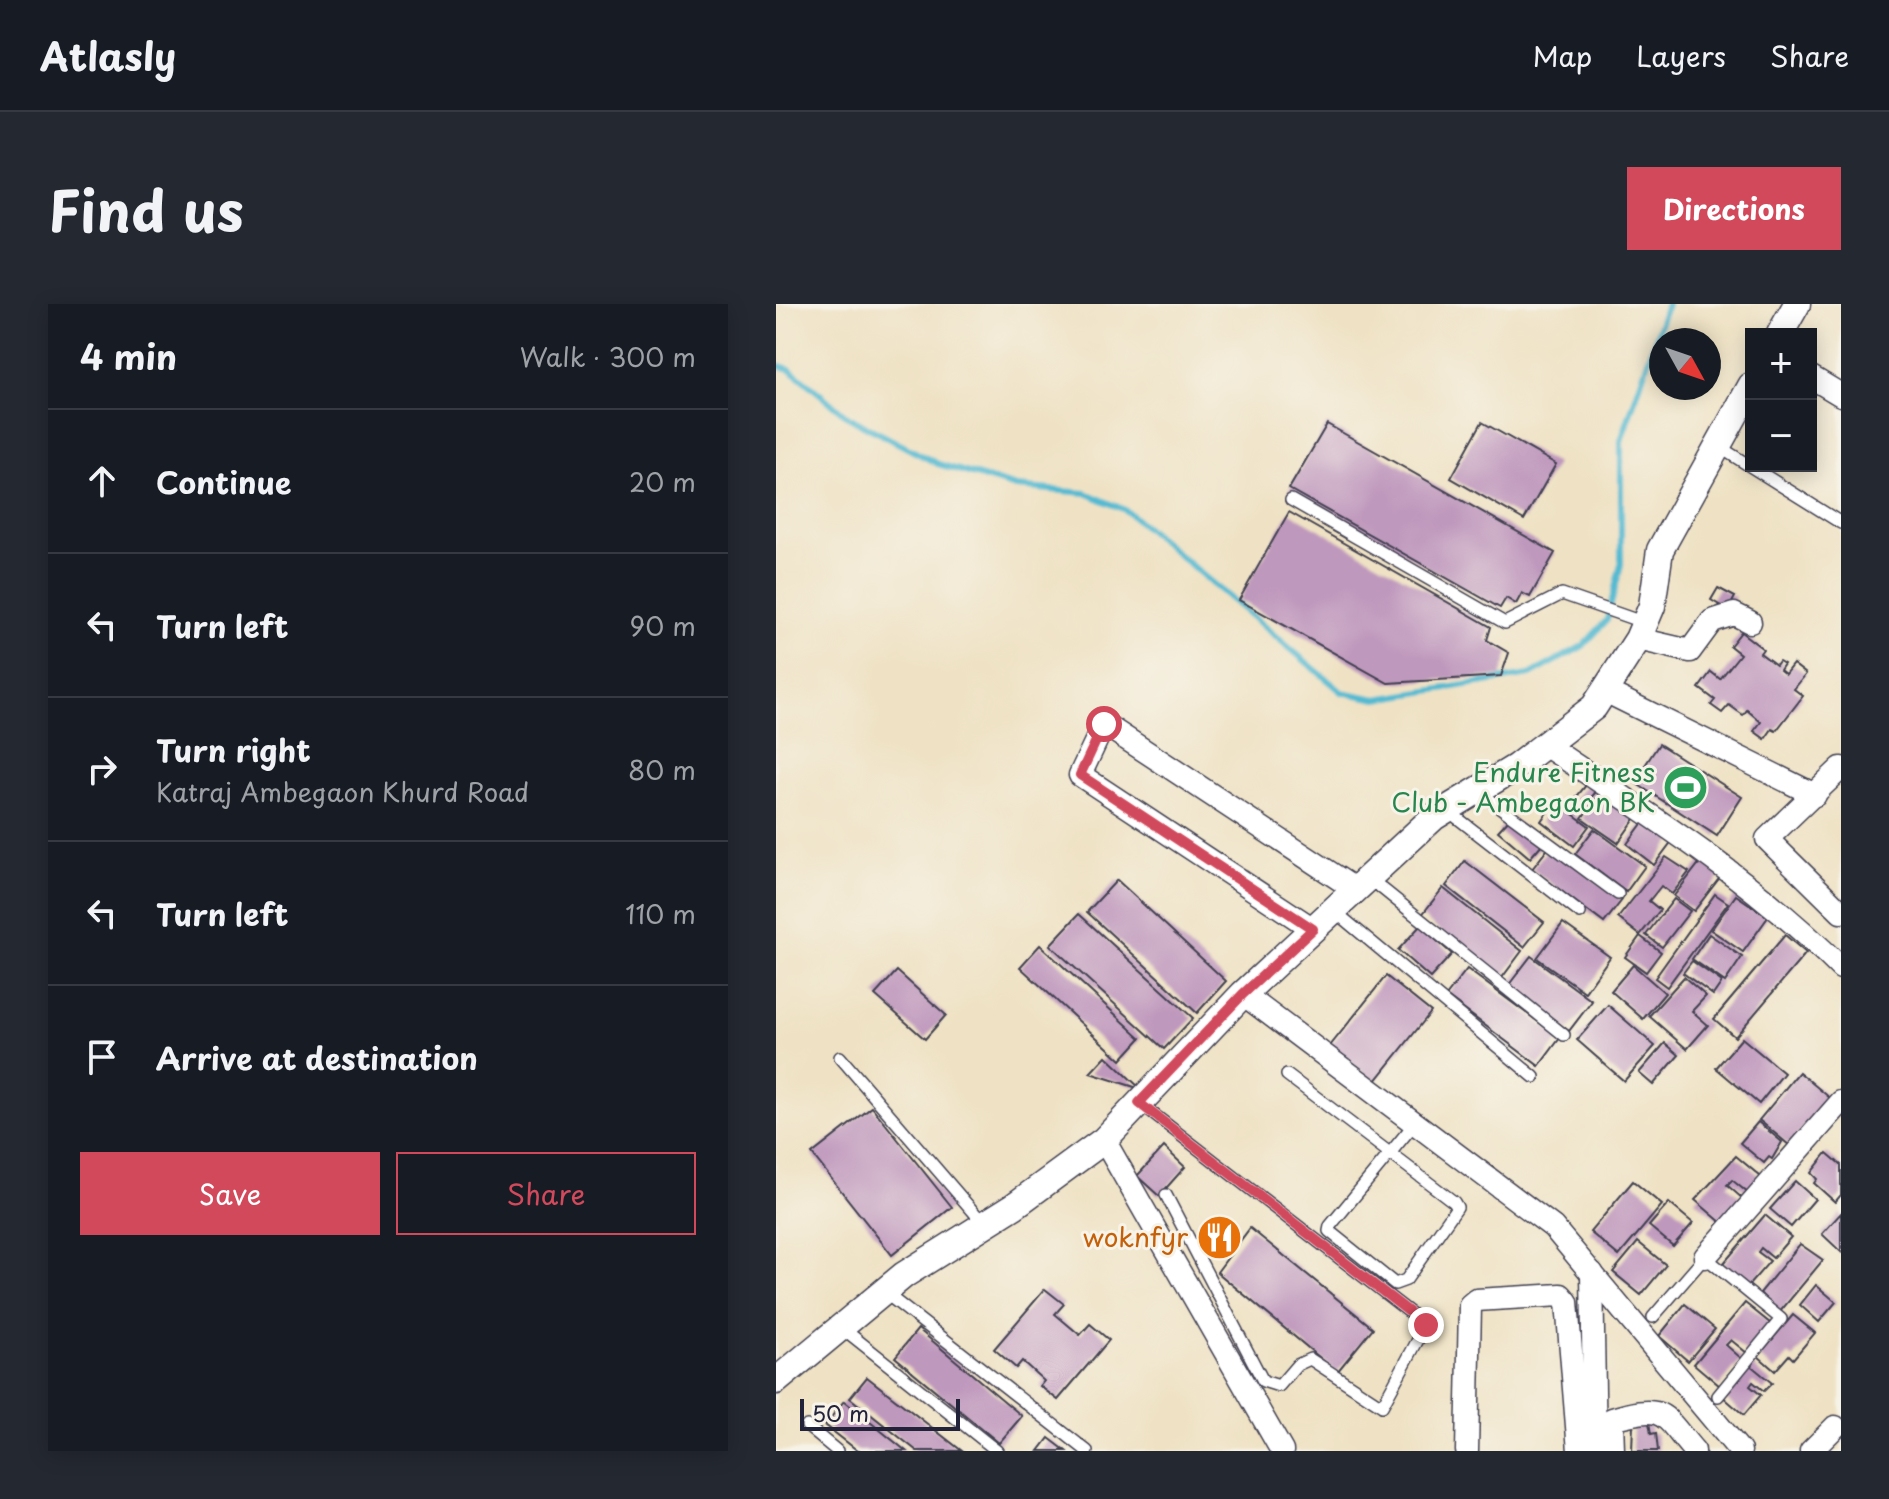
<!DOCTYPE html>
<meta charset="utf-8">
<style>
body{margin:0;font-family:"Playpen Sans",sans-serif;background:#242831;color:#f1f3f6}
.controls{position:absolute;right:24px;top:24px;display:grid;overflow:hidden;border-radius:0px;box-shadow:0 4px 20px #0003}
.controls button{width:72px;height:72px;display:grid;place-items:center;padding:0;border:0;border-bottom:2px solid #363941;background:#171b24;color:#f1f3f6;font:40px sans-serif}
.compass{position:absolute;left:873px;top:24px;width:72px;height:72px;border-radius:50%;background:#171b24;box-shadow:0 4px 20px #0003;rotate:130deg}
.scale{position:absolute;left:24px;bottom:20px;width:160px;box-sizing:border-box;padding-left:8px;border:4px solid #22223b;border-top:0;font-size:22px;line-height:28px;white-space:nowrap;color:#22223b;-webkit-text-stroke:6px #f7f3e8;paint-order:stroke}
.stop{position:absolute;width:24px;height:24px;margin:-18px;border:6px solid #d1495b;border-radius:50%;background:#fff}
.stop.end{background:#d1495b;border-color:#fff;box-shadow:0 2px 8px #0008}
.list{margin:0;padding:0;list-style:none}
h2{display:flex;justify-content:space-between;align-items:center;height:104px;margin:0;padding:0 32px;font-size:34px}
h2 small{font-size:26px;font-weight:400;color:#9ea1a6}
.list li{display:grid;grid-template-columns:52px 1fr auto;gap:24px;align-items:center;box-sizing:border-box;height:144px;padding:0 32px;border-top:2px solid #363941}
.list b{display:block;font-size:30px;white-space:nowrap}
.list p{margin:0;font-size:26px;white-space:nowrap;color:#9ea1a6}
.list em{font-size:26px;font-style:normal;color:#9ea1a6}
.actions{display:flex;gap:16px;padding:24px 32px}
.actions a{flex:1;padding:18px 0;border:2px solid #d1495b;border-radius:0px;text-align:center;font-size:28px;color:#d1495b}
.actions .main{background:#d1495b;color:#fff}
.icon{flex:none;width:44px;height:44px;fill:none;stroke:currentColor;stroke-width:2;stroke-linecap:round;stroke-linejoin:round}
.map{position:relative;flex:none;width:1065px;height:1147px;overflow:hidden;border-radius:0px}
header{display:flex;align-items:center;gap:48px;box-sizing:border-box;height:112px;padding:0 40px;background:#171b24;border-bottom:2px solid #363941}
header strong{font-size:38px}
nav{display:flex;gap:44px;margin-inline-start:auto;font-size:28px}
.intro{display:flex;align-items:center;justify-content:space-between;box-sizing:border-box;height:192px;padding:0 48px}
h1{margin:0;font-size:56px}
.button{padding:20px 36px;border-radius:0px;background:#d1495b;color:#fff;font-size:28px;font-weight:700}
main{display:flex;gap:48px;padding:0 48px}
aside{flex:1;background:#171b24;border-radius:0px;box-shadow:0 4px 20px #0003}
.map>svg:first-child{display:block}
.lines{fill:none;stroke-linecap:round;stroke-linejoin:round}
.stream{stroke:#53bad1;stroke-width:6}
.building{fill:#bf98bd}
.service-casing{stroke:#413f50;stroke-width:14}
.minor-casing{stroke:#413f50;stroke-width:25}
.tertiary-casing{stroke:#413f50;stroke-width:29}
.service{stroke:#fff;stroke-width:11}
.minor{stroke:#fff;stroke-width:22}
.tertiary{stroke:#fff;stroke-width:26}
.route{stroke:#d1495b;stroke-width:10}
.labels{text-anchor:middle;stroke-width:6;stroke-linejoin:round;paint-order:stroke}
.leisure-label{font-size:26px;fill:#27864d;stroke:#f7f3e8;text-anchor:end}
.food-label{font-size:26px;fill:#c56008;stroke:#f7f3e8;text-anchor:end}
</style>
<header>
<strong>Atlasly</strong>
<nav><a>Map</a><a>Layers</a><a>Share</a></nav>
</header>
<div class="intro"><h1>Find us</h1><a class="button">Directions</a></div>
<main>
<aside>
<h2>4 min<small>Walk · 300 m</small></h2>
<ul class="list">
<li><svg class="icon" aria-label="ahead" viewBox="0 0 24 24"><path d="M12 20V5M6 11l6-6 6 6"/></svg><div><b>Continue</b></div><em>20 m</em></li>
<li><svg class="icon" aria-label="left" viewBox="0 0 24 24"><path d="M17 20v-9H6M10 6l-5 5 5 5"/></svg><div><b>Turn left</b></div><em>90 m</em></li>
<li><svg class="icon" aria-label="right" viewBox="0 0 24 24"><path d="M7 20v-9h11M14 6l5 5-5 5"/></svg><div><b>Turn right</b><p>Katraj Ambegaon Khurd Road</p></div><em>80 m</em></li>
<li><svg class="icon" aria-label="left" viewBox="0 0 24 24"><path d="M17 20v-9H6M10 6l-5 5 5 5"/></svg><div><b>Turn left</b></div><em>110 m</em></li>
<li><svg class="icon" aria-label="arrive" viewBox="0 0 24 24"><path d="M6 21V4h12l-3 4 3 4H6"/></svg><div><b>Arrive at destination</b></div></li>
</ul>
<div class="actions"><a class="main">Save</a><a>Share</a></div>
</aside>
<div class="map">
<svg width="1065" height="1147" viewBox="0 0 1065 1147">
<rect width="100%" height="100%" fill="#f7f3e8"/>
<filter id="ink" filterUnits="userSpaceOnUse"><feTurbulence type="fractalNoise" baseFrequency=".0125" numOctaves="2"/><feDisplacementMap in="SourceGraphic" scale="16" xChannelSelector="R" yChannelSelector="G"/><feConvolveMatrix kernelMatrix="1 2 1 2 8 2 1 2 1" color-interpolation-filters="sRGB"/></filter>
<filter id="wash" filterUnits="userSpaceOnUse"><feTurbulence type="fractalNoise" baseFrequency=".006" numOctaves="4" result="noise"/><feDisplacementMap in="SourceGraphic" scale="32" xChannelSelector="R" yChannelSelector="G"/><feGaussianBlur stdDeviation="1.8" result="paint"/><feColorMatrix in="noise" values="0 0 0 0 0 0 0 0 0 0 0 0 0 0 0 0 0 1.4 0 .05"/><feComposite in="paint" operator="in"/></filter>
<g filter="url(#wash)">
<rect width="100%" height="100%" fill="#efe2c4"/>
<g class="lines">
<path class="stream" d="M0,61L14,65L72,113L162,160L240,183L310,189L349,206L566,388L601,395L754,371L807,342L831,316L845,260V137L891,0"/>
</g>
<g id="blocks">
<g class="building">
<path d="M706,118L780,160L748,216L675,174Z"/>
<path d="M551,120L779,249L754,293L746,289L740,300L730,294L724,304L513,185Z"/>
<path d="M513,208L715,323L711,336L733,349L725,372L612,379L463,296Z"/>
<path d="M942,284L959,293L952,306L935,296Z"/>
<path d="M965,328L987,345L984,349L1000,361L1003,357L1008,360L1004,366L1009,370L1017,360L1030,370L1018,385L1027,392L1000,427L996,425L989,435L978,427L985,418L971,406L967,411L953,401L946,409L935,401L939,396L923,384L935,368L944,375L964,350L954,342Z"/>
<path d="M883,440L966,493L941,532L858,478Z"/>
<path d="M815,475L824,483L802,509L793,502Z"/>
<path d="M828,484L863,509L842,539L806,514Z"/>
<path d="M779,497L813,522L798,542L765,517Z"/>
<path d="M735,513L766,540L754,554L722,527Z"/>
<path d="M871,513L899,533L878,561L851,540Z"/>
<path d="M818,525L869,562L850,588L799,550Z"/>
<path d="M774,542L846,596L828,619L756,565Z"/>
<path d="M890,553L913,568L896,590L885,582L873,597L884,606L864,631L842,614Z"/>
<path d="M689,557L768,618L748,643L670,582Z"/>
<path d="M925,557L945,572L918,607L898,592Z"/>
<path d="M341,576L450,677L421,709L311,608Z"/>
<path d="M667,584L746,647L725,675L645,612Z"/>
<path d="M939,590L952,599L891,683L879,674Z"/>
<path d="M960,591L992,613L967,648L935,626Z"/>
<path d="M898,595L914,607L886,643L870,631Z"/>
<path d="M303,610L417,714L388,745L274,641Z"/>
<path d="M787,619L834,653L809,688L761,654Z"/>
<path d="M644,622L676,650L654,674L622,646Z"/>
<path d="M933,630L966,653L949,678L916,655Z"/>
<path d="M1009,631L1030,649L959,733L938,715Z"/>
<path d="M864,632L885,648L870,668L849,653Z"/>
<path d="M264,641L365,734L345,756L244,663Z"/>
<path d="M755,652L816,697L793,727L732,682Z"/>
<path d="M916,657L946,678L937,691L907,669Z"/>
<path d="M857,661L889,689L867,715L835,687Z"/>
<path d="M691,665L784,734L763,762L670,692Z"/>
<path d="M121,667L170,711L149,735L99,691Z"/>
<path d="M610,672L655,708L599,778L554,742Z"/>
<path d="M908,673L930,692L916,707L932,721L911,745L873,712Z"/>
<path d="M832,701L879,742L848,777L801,736Z"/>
<path d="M966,734L1008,769L983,800L940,764Z"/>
<path d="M889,739L903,751L877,781L863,769Z"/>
<path d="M330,752L365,785L314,769Z"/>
<path d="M1023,768L1054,794L1013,841L983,816Z"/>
<path d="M96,803L176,903L116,951L36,850Z"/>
<path d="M982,818L1006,838L996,855L993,853L988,859L964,839Z"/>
<path d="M388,843L409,863L383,892L361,872Z"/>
<path d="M1051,849L1065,861V891L1059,898L1038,879L1041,875L1035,869Z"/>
<path d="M960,852L985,873L972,889L956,876L951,881L967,895L946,919L919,896Z"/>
<path d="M857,877L886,901L843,952L814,928Z"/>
<path d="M1019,877L1039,895L1015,923L994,905Z"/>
<path d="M893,899L917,919L897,942L873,922Z"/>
<path d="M1065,909V948L1046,930Z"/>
<path d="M989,911L1015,933L997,954L985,944L982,948L994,957L972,982L947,960Z"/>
<path d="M474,924L597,1024L561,1068L441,968Z"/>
<path d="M862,938L890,961L865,991L837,968Z"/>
<path d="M1024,940L1047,956L1003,1009L984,989Z"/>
<path d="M1040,981L1060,998L1043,1018L1024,1001Z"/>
<path d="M269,985L288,1000L279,1010L304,1031L314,1020L333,1036L282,1096L264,1082L268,1077L246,1057L240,1064L218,1045Z"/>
<path d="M969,999L995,1020L971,1049L955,1036L950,1041L966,1055L944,1082L918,1060Z"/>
<path d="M909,1000L939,1025L912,1057L883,1032Z"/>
<path d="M1017,1011L1039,1029L1017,1055L1013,1051L999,1067L982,1052Z"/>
<path d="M142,1025L246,1112L223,1139L119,1053Z"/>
<path d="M973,1060L996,1079L988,1087L977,1078L974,1082L985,1091L968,1111L946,1092Z"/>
<path d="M91,1073L186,1147H141L74,1094Z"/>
<path d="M68,1097L130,1147H82L49,1121Z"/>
<path d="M873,1118L875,1130L880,1129L882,1147H856L857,1120Z"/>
<path d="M273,1134L290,1147H263Z"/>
</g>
</g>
</g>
<g filter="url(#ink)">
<use href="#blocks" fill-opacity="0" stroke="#413f50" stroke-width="2"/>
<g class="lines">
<defs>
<g id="service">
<path d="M942,142L1065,219"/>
<path d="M515,196L729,319L786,290L869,319"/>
<path d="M702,487L842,590"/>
<path d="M671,506L804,609"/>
<path d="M593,574L788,731"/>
<path d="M557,606L758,773"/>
<path d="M64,753L208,920"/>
<path d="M511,771L678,898L681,903L630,976L619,980L553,927L554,922L639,819"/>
<path d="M363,799L650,1021L606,1102L534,1055L521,1061L503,1082L487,1077L390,891"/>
<path d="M108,988L311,1147"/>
<path d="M877,1013L929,953L1005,1015L942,1092"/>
<path d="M65,1023L221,1147"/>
<path d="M31,1122L61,1147"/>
</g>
<g id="minor">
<path d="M1035,73L1065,91"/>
<path d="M862,335L914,347L936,317L958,310L974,318"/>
<path d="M829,387L1039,491"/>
<path d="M769,441C873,510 976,575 1065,664"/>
<path d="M1065,464L991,535L1065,608"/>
<path d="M537,625L304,471L328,420L580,586"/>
<path d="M467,690L777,923L964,1147"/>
<path d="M328,836L506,1147"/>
<path d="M929,953L1065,798"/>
<path d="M816,969L819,1147"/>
<path d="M691,1147L694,1001L700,996L785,991L791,998L803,1147"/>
<path d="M837,1147L836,1115C890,1099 886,1110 918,1147"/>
<path d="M1035,1147L1059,1123"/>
</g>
<g id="tertiary">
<path d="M1004,30L1021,0"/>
<path d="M0,1077L128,971L238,902L328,836L467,690L658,513L740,463L818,403L862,335L876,302L884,246L975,82"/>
</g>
</defs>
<use href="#service" class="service-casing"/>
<use href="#minor" class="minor-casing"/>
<use href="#tertiary" class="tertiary-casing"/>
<use href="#service" class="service"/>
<use href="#minor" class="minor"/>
<use href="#tertiary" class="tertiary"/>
</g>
</g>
<g class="lines" filter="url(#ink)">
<path class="route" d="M328,420L304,471L537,625L467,690L363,799L650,1021"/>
</g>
<defs>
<symbol id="stadium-disc" viewBox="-11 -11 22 22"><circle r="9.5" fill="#2e9e5b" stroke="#f7f3e8"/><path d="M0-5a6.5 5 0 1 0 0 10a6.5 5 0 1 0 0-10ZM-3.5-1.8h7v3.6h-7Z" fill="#fff"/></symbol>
<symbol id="restaurant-disc" viewBox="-11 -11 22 22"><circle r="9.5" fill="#e8710a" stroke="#f7f3e8"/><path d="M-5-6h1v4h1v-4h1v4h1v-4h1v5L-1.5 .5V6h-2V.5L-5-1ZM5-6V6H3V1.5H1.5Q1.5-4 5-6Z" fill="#fff"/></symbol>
</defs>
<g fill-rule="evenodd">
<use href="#stadium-disc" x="884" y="458" width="51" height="51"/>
<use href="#restaurant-disc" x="418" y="908" width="51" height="51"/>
</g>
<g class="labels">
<g class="leisure-label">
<text x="879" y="478">Endure Fitness<tspan x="879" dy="30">Club - Ambegaon BK</tspan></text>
</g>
<g class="food-label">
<text x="412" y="943">woknfyr</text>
</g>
</g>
</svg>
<div class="controls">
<button>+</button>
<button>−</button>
</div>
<svg class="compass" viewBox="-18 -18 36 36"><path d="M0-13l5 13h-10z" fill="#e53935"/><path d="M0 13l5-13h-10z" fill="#9ea1a6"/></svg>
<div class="scale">50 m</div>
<div class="stop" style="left:328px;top:420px"></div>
<div class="stop end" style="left:650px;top:1021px"></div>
</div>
</main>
